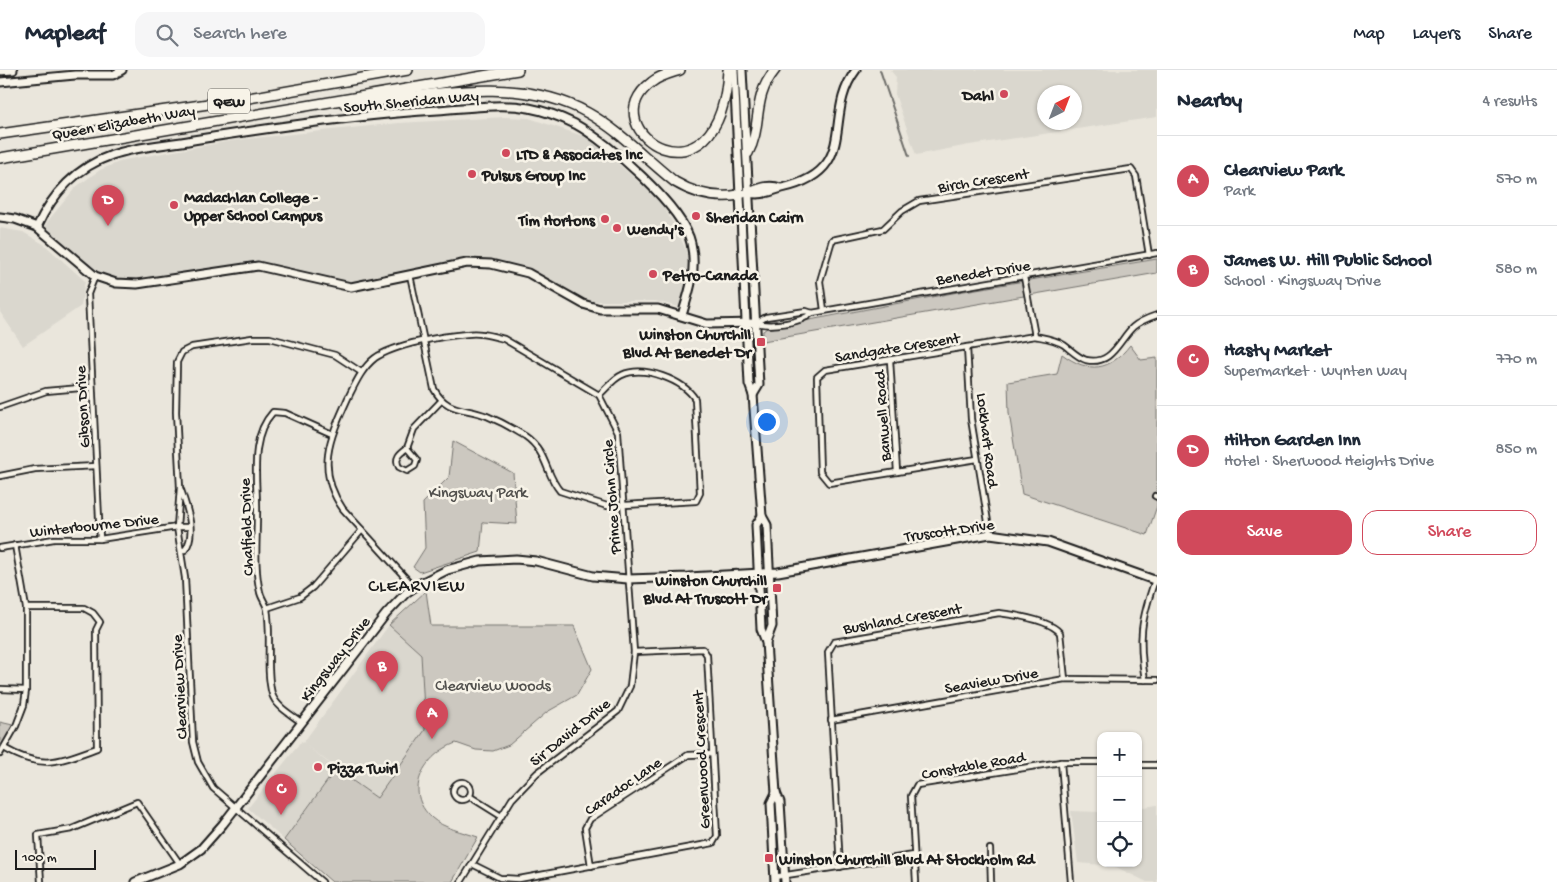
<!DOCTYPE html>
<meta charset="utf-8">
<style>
body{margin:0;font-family:"Gochi Hand",sans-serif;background:#f6f6f7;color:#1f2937}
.controls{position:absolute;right:15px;bottom:15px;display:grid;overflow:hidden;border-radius:10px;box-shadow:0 1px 4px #0004}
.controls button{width:45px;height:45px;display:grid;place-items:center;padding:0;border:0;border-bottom:1px solid #e0e1e3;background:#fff;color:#1f2937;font:25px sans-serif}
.compass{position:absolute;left:1037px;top:15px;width:45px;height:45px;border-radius:50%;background:#fff;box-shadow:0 1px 4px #0004;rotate:42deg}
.scale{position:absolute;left:15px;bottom:12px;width:81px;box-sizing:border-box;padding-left:5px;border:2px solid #1c1c1c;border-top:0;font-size:14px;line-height:18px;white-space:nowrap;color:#1c1c1c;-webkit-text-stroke:4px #f7f3e8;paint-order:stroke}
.you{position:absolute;left:766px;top:351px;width:18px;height:18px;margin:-12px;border:4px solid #fff;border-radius:50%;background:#1a73e8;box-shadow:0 0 0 8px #1a73e833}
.badge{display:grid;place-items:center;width:32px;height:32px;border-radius:50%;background:#d1495b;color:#fff;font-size:16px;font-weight:700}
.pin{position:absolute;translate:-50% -41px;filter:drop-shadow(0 1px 2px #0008)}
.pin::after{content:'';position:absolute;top:26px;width:18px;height:15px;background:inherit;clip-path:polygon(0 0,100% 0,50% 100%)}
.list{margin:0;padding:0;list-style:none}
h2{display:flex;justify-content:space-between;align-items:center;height:65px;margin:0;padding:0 20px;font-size:21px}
h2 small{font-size:16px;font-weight:400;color:#747a83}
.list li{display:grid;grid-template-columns:32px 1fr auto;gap:15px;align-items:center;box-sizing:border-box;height:90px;padding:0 20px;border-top:1px solid #e0e1e3}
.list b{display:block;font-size:19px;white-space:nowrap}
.list p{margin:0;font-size:16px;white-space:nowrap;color:#747a83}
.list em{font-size:16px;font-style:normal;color:#747a83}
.actions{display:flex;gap:10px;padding:15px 20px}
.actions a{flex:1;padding:11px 0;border:1px solid #d1495b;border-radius:15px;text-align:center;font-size:18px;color:#d1495b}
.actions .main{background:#d1495b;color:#fff}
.icon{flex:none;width:28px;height:28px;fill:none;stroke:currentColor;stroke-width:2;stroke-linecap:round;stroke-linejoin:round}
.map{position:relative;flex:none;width:1157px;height:812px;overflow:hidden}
header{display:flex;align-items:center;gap:30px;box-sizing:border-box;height:70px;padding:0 25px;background:#fff;border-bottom:1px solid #e0e1e3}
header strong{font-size:24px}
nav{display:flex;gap:28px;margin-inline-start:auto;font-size:18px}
.search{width:350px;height:45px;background:#f6f6f7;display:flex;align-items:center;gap:12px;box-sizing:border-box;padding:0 18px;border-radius:15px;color:#747a83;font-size:19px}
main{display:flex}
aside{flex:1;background:#fff}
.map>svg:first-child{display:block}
.built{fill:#dad7ce;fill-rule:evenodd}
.green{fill:#ccc8c0;stroke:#74726e}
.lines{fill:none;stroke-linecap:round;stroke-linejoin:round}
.stream{stroke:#6d6c68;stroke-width:2}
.street-casing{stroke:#1c1c1c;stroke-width:8}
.secondary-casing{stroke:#1c1c1c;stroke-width:11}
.highway-casing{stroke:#1c1c1c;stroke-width:12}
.street{stroke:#f7f3e8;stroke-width:4.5}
.secondary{stroke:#f7f3e8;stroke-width:7}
.highway{stroke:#f7f3e8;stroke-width:9}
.poi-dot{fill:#d1495b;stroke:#f7f3e8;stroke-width:2}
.labels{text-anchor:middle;stroke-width:5;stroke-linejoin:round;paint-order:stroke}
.shield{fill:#f7f3e8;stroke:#5e5c59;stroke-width:1}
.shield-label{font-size:15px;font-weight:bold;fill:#1c1c1c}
.poi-label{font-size:16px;font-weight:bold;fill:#1c1c1c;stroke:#f7f3e8;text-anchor:start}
.street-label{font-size:16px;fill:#1c1c1c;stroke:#f7f3e8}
.park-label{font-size:16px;fill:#51504d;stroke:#f7f3e8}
.neighbourhood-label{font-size:18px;letter-spacing:1px;fill:#1c1c1c;stroke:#f7f3e8}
</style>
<header>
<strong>Mapleaf</strong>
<div class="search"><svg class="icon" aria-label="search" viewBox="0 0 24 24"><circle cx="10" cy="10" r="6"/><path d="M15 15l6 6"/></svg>Search here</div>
<nav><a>Map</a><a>Layers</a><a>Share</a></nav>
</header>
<main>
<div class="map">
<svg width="1157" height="812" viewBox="0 0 1157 812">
<rect width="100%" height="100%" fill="#eae6dc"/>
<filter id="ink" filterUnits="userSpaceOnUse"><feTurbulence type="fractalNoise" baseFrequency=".02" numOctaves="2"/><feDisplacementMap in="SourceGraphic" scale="10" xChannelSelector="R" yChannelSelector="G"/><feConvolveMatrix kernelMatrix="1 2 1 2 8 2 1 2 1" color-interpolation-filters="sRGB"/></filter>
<g filter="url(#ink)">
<g class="built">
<path d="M890,0H1157V47L969,75L916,85L895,24L896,7ZM1074,22V52H1044V22Z"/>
<path d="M505,47L529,48L589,68L659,130L673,153L686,180L690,208L679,237L655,231H587L521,196L498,191H456L364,212L333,211L285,197L249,192L131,211L107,207L90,196L46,157L47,152L76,117L100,100L124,90L236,70L399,53Z"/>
<path d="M0,158L23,162L45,175L85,211L81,236L23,276L0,242Z"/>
<path d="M389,555L421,584L425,660L377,729L307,676L336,699L284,770L248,738L301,672L303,673Z"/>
<path d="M1157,735V812H1147L1114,796L1078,793L1071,741L1101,742V793H1138V738Z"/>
</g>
<g class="green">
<path d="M1157,189V203L763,271V261L767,258L958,222Z"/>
<path d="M1130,275L1141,290L1157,288V436L1147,465L1022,424L1009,343L1008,312L1057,304L1062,284C1089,304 1110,301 1130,275Z"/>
<path d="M453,371L513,403L517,454L483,452L480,482L420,502L413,497L425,478L423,433L449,407Z"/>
<path d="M426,521L431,556H574L592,599L577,625L547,642L509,675L493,681L476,680L456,673C425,684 402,721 432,748C443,758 463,762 478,767L452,812H332L284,770L336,699L377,728L425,660L421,584L389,555Z"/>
<path d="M0,652L17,656L0,684Z"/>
</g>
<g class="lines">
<path class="stream" d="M880,0L909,86"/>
<defs>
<g id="street">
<path d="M410,205L434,319C447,343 464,337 487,346C499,351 514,359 525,366C548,382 545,404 560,421L607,436L696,431L700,423L695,329C683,310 644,295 622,305C614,308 606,319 599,325"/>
<path d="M95,206L88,224L100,469"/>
<path d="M1024,207L1035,266"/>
<path d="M824,240L820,211L832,170L883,159L902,141L919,131L1131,99L1136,106L1149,185"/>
<path d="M756,253L766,247L806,241L812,243L1157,183"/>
<path d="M757,253C771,257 801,253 812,243"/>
<path d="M967,277L971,349L990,464"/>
<path d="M890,290L897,402"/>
<path d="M0,337L46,321L92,317"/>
<path d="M407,378L417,390L415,396L407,401L399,397C394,388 400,383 407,378Z"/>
<path d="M407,378L414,359L441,331"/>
<path d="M977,389L829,413L820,402L817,307L825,300L1035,266C1045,268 1055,269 1064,275C1071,280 1077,287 1086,290C1112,296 1119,270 1133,257C1140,251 1148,248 1157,245"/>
<path d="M0,406L35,399L96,396"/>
<path d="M1155,426L1157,427"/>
<path d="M0,478L54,469H100L177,457H190"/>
<path d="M181,480H185C197,463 187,438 181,420"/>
<path d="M414,517L343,439C315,399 330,368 348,328C355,314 362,298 375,288C395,274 443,266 467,264C480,262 492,266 504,269L599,325L618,362L634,582L630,616L618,641L537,703L512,729L461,812"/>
<path d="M267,538L300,527L313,517L362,460"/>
<path d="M1145,610C1138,568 1141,550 1155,510"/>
<path d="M0,619L26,620"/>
<path d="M831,650L1065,609L1157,610"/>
<path d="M302,653C292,645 276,637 272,624C265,598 272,566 267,539C266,533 261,528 260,522C254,497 257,470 257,445C258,412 248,369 273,342L285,343L332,364"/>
<path d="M4,678C42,700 58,692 97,678L96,560L100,552L93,543L84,538H26"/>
<path d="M0,684L16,656L24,635L26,620V538L15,475"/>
<path d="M1061,692L1071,812"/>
<path d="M1138,695H1157"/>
<circle cx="462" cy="721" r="9"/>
<path d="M469,726L501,746"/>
<path d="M990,779L991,812"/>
<path d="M472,794L500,808L519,809L713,773L717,766L707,585L703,579L634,582"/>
<path d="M591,796L585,758L590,749L688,685L712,684"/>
<path d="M840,797L828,582L834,572L999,543C1015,545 1050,550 1060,563L1065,609"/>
<path d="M774,807L914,785"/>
<path d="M41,812L38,765L72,759L137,732L180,794"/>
<path d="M322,812L213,718L198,692L193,672L185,508L177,457L180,418L176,342L177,292L182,282L192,277L252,268H270L335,285L361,302"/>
<path d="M916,812L911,726L917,715L1061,692H1101"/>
</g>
<g id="secondary">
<path d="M734,0L749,314L753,325L762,446L767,455L772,556L766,572"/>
<path d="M742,0L759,315L753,325"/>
<path d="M0,1L13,0"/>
<path d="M0,12L75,5H113L122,0"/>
<path d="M749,123C763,126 770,121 782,118C862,100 821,46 856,0"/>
<path d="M739,125C753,122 766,112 780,118"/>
<path d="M0,147L15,149L37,157L95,206L116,213L137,214L258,196L351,217L467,193L491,194L528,203L583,234L600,239H658L707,254L756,253"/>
<path d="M37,157C52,124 77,97 112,85C137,76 167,75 193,70C274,57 356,45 438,40C468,38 499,33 529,38C545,41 561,47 575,54C608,72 683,137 691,173C697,199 690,220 682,245"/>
<path d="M762,446L756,455L761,559L766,572L776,723L780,732L785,812"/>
<path d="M135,812L180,794L201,779L223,754L386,544L406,523L419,514L447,500L480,491L516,489L536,491L593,506L628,509L688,507L778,502L990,464L1048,472L1157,511"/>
<path d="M775,812L771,733L776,723"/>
</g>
<g id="highway">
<path d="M680,0C671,3 659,6 652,12C587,60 721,144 728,0"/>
<path d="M344,33L356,34C432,25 518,4 588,43C620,61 646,89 675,112C695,124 715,129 739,125"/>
<path d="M0,64L243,29L408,0"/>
<path d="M748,83C763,55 751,29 775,0"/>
<path d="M0,88L518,0"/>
</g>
</defs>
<use href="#street" class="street-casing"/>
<use href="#secondary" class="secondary-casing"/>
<use href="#highway" class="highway-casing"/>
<use href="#street" class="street"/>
<use href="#secondary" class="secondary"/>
<use href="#highway" class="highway"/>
</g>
</g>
<g class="poi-dot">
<circle cx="1004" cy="24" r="5"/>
<circle cx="506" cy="83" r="5"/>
<circle cx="472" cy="104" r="5"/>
<circle cx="174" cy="135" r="5"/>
<circle cx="696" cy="146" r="5"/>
<circle cx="605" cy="149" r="5"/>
<circle cx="617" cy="158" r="5"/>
<circle cx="653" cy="204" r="5"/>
<rect x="756" y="267" width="10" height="10" rx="2.5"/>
<rect x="772" y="513" width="10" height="10" rx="2.5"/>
<circle cx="318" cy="697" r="5"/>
<rect x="764" y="783" width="10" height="10" rx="2.5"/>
</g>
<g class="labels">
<rect class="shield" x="208" y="18.5" width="42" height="25" rx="4"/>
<g class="shield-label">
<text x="229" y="36">QEW</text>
</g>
<g class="poi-label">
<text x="994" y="30" text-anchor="end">Dahl</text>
<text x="516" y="89">LTD &amp; Associates Inc</text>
<text x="482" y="110">Pulsus Group Inc</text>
<text x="184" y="132">Maclachlan College -<tspan x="184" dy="18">Upper School Campus</tspan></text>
<text x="706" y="152">Sheridan Cairn</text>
<text x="595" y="155" text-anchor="end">Tim Hortons</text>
<text x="627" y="164">Wendy's</text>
<text x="663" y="210">Petro-Canada</text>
<text x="751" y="269" text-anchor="end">Winston Churchill<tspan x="751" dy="18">Blvd At Benedet Dr</tspan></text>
<text x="767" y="515" text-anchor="end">Winston Churchill<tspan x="767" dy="18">Blvd At Truscott Dr</tspan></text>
<text x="328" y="703">Pizza Twirl</text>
<text x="779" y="794">Winston Churchill Blvd At Stockholm Rd</text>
</g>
<g class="street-label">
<text transform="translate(411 30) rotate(-5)" y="6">South Sheridan Way</text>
<text transform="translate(123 51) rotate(-10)" y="6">Queen Elizabeth Way</text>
<text transform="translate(983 109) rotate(-9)" y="6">Birch Crescent</text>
<text transform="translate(983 201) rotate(-9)" y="6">Benedet Drive</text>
<text transform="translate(897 276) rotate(-9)" y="6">Sandgate Crescent</text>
<text transform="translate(81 337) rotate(-93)" y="6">Gibson Drive</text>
<text transform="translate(881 346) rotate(-94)" y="6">Banwell Road</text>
<text transform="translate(989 370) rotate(83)" y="6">Lockhart Road</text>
<text transform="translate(610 427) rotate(-94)" y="6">Prince John Circle</text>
<text transform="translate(94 454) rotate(-6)" y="6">Winterbourne Drive</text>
<text transform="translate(245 457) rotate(-92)" y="6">Chalfield Drive</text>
<text transform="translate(949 459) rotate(-8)" y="6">Truscott Drive</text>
<text transform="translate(902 547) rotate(-10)" y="6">Bushland Crescent</text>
<text transform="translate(334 588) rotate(-52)" y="6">Kingsway Drive</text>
<text transform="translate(991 609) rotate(-10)" y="6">Seaview Drive</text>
<text transform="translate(178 617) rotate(-93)" y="6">Clearview Drive</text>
<text transform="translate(569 661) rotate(-39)" y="6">Sir David Drive</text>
<text transform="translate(700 690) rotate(-93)" y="6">Greenwood Crescent</text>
<text transform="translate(973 694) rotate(-10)" y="6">Constable Road</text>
<text transform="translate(622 715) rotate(-35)" y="6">Caradoc Lane</text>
</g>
<g class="park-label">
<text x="478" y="427">Kingsway Park</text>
<text x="493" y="620">Clearview Woods</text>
</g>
<g class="neighbourhood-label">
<text x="417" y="521">CLEARVIEW</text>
</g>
</g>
</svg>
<div class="controls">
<button>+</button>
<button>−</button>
<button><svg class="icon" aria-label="locate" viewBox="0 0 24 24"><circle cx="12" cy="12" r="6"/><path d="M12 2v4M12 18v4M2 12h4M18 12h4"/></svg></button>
</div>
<svg class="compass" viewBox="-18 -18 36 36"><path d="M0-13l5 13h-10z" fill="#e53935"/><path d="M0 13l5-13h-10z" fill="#747a83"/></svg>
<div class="scale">100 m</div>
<div class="you"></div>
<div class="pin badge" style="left:432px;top:669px">A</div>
<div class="pin badge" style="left:382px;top:622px">B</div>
<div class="pin badge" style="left:281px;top:745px">C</div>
<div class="pin badge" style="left:108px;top:156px">D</div>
</div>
<aside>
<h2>Nearby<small>4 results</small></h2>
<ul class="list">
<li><span class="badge">A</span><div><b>Clearview Park</b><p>Park</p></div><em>570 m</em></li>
<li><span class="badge">B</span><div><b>James W. Hill Public School</b><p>School · Kingsway Drive</p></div><em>580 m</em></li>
<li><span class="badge">C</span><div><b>Hasty Market</b><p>Supermarket · Wynten Way</p></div><em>770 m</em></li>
<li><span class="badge">D</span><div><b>Hilton Garden Inn</b><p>Hotel · Sherwood Heights Drive</p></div><em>850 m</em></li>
</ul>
<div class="actions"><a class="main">Save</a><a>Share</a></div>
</aside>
</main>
